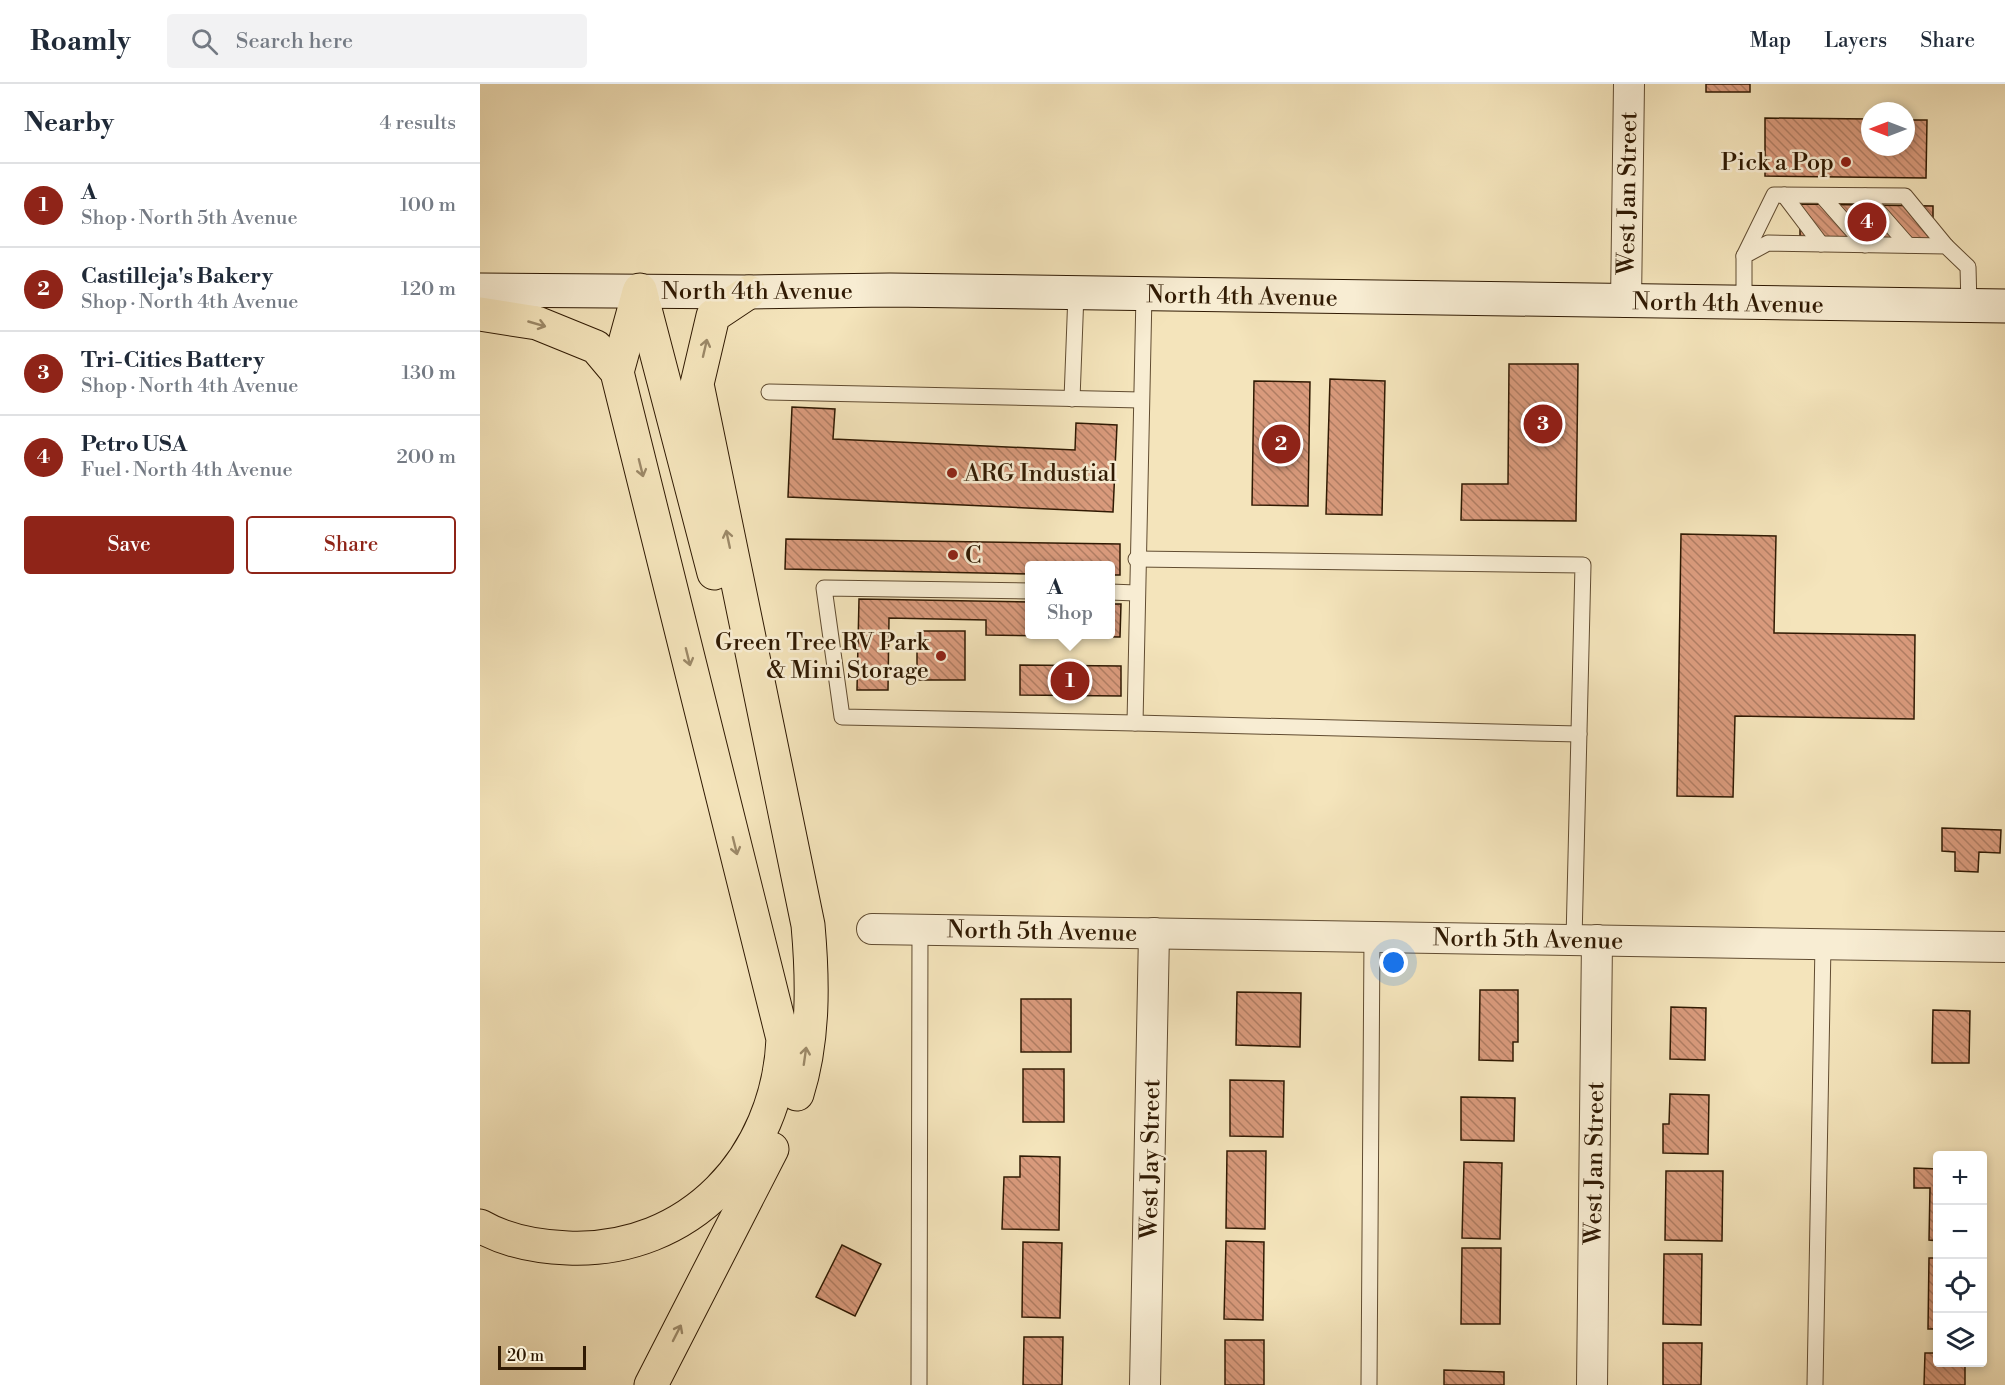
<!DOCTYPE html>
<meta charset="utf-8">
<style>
body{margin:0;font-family:"Libre Bodoni",serif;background:#f2f2f3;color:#1f2937}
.controls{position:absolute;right:18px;bottom:18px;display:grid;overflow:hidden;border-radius:6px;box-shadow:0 3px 9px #0003}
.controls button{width:54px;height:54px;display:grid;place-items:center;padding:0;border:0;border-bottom:2px solid #e0e1e3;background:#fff;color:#1f2937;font:30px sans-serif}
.compass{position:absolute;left:1381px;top:18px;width:54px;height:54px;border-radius:50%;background:#fff;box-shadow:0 3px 9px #0003;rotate:270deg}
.scale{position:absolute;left:18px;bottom:15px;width:88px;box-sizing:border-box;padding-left:6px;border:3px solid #301a03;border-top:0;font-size:16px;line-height:21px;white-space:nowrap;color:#301a03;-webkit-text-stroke:4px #f8edd3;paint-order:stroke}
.you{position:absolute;left:914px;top:879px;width:21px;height:21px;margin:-15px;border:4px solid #fff;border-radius:50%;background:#1a73e8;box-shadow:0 0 0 9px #1a73e833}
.badge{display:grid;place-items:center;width:39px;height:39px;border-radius:50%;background:#8f2418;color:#fff;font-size:20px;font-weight:700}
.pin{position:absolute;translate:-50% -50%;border:3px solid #fff;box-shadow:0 2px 6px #0006}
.popup{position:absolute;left:545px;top:477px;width:90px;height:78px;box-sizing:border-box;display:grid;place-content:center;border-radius:6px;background:#fff;filter:drop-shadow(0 2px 4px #0005);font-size:20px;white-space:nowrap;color:#747a83}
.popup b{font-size:22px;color:#1f2937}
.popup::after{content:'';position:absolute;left:50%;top:100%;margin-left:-12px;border:12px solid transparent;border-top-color:#fff}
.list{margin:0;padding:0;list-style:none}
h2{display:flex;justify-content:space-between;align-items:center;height:78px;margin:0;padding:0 24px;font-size:26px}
h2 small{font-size:20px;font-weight:400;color:#747a83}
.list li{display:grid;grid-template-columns:39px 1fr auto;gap:18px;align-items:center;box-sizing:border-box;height:84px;padding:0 24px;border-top:2px solid #e0e1e3}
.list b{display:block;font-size:22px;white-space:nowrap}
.list p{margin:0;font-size:20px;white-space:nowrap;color:#747a83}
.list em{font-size:20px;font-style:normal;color:#747a83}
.actions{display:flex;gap:12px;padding:18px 24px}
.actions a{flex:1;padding:14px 0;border:2px solid #8f2418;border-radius:6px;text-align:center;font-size:21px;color:#8f2418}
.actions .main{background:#8f2418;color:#fff}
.icon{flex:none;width:33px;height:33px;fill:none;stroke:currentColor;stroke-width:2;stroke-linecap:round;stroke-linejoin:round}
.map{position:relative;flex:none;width:1525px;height:1301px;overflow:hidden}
header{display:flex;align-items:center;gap:36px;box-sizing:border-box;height:84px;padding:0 30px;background:#fff;border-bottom:2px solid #e0e1e3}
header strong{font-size:28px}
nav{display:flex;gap:33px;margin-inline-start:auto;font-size:21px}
.search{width:420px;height:54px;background:#f2f2f3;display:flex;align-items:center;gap:15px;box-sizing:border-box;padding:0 21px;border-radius:6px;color:#747a83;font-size:22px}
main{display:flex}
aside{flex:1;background:#fff}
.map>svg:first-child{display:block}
.building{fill:url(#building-back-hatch);stroke:#301a03;stroke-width:1.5}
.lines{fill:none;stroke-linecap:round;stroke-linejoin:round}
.lane-casing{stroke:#614c31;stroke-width:17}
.street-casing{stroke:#614c31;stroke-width:32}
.secondary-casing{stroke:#301a03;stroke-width:35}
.highway-casing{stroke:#301a03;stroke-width:35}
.lane{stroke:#f8edd3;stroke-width:15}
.street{stroke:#f8edd3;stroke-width:30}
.secondary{stroke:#f8edd3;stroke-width:33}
.highway{stroke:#f4e4bb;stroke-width:33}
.oneway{stroke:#9c8968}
.poi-dot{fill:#8f2418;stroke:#f8edd3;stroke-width:2}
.labels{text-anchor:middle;stroke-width:5;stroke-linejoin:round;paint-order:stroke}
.poi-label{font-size:24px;fill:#301a03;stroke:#f8edd3;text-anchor:end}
.street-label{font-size:24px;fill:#301a03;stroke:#f8edd3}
</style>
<header>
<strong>Roamly</strong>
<div class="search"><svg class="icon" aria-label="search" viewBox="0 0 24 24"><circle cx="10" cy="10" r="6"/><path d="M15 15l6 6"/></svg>Search here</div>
<nav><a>Map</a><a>Layers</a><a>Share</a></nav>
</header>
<main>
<aside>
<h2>Nearby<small>4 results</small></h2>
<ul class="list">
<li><span class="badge">1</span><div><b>A</b><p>Shop · North 5th Avenue</p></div><em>100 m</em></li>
<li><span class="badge">2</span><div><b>Castilleja's Bakery</b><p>Shop · North 4th Avenue</p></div><em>120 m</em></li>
<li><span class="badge">3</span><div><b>Tri-Cities Battery</b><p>Shop · North 4th Avenue</p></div><em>130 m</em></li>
<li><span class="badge">4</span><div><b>Petro USA</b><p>Fuel · North 4th Avenue</p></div><em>200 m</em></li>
</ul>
<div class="actions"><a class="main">Save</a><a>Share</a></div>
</aside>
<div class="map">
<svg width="1525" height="1301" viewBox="0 0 1525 1301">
<defs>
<pattern id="building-back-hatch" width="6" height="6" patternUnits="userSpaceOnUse" patternTransform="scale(1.5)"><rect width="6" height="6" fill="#d99a7c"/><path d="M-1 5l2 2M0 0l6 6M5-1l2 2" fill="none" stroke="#b07d63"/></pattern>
</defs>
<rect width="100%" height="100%" fill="#f4e4bb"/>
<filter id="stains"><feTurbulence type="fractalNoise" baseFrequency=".00333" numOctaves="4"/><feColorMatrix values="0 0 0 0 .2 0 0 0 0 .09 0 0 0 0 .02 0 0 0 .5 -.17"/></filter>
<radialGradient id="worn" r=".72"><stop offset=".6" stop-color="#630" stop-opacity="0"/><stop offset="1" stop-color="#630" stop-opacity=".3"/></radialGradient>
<g class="building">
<rect x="1226" y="0" width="44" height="8"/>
<path d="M1285,34L1390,35V63H1426V36H1447L1446,94L1285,92Z"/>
<path d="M1320,120L1453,122V156L1320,155Z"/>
<path d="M1029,280H1098L1096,437L981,436L982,400H1028Z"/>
<path d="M850,295L905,297L902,431L846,430Z"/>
<path d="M774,297L830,298L828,422L772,421Z"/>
<path d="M312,323L355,325L353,355L595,366L596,339L637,341L633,428L308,413Z"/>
<path d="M1201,450L1296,452L1294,549L1435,551L1434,635L1255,632L1253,713L1197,712Z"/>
<path d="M306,455L640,460V491H630V482H550V490L305,485Z"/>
<path d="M379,515L550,518V550H630V520H641L640,553L506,551V536L409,534L408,606H377Z"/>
<rect x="437" y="547" width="48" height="49"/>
<path d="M540,581L641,582V612L540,611Z"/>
<path d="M1462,744L1521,746L1520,769L1499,768L1498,788L1475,787V768L1462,767Z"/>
<path d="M1000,906H1038V958H1033V977L999,976Z"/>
<path d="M757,908L821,909L820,963L756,961Z"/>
<rect x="541" y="915" width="50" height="53"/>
<path d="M1191,923L1226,924L1225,976L1190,975Z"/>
<path d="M1453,926L1490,927L1489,979H1452Z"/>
<rect x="543" y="985" width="41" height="53"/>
<path d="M750,996L804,997L803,1053L750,1052Z"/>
<path d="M1190,1010L1229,1011L1228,1070L1183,1069V1040H1189Z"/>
<path d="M981,1013L1035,1014L1034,1057L981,1056Z"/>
<path d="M747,1067H786L785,1145L746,1144Z"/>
<path d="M540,1072L580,1073L579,1146L522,1145L524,1093H540Z"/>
<path d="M984,1078L1022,1079L1020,1155L982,1154Z"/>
<path d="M1434,1084L1458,1085V1157L1449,1156L1450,1104H1434Z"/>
<path d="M1186,1087H1243L1242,1157L1185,1156Z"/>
<path d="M746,1157L784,1158L783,1236L744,1235Z"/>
<path d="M543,1158L582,1159L580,1234L542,1233Z"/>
<path d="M362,1161L401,1180L375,1232L336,1213Z"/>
<path d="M982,1164H1021L1020,1240H981Z"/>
<path d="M1184,1170H1222L1221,1241L1183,1240Z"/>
<path d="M1449,1174H1458V1245H1448Z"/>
<path d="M544,1253H583L582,1301H543Z"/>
<rect x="745" y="1256" width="39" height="45"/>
<path d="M1183,1259H1222L1221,1301H1183Z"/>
<path d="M1445,1269H1458V1278H1485V1301H1444Z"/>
<path d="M964,1286L1024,1288V1301H964Z"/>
</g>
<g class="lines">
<defs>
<g id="lane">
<path d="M1304,111L1341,160"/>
<path d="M1342,112L1385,161"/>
<path d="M1385,112L1428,161"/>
<path d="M1264,172L1294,111L1425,112L1466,162"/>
<path d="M664,210L655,639L1099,650"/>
<path d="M1264,219V172L1288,159L1466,162L1488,183L1489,222"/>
<path d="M289,308L661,316"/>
<path d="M592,315L596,209"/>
<path d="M656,475L1103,481L1094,856"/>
<path d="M550,507L344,504L362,633L655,639"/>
<path d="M630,508L656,509"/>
<path d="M439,1301L440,845"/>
<path d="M889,1301L892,853"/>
<path d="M1335,1301L1343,860"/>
</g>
<g id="street">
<path d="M1146,218L1149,0"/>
<path d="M392,845L1525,863"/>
<path d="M665,1301L674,849"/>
<path d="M1112,1301L1117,856"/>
</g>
<path id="secondary" d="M0,206L269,208L410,206L1525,222"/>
<g id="highway">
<path d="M160,206L234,489"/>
<path d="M269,208L233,232L217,300L328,841C333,897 334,956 317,1010"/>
<path d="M0,230L57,239L116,263L137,288L303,955C298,1073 210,1169 88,1164C59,1163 26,1157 0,1142"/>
<path d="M137,288L159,208"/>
<path d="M171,1301L292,1065"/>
</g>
</defs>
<use href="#lane" class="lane-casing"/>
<use href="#street" class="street-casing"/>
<use href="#secondary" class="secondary-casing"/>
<use href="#highway" class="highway-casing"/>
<use href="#lane" class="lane"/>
<use href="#street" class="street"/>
<use href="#secondary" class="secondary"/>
<use href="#highway" class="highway"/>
</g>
<defs><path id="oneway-shaft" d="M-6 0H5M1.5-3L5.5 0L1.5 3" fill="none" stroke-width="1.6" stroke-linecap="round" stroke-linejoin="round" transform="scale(1.5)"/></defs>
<g class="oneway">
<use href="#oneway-shaft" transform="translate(57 240) rotate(16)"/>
<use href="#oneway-shaft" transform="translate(225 264) rotate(-77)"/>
<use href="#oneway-shaft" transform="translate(161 384) rotate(76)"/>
<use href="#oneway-shaft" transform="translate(248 455) rotate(-102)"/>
<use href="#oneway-shaft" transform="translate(208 573) rotate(76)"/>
<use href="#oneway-shaft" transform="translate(255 762) rotate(76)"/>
<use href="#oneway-shaft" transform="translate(325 972) rotate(-82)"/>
<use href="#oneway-shaft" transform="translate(197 1249) rotate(-63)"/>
</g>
<g class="poi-dot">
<circle cx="1366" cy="78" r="6"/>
<circle cx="472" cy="389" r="6"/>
<circle cx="473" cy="471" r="6"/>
<circle cx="461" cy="572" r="6"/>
</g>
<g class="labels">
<g class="poi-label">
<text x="1354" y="86">Pick a Pop</text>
<text x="484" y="397" text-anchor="start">ARG Industial</text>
<text x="485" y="479" text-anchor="start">C</text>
<text x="449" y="566">Green Tree RV Park<tspan x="449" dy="28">&amp; Mini Storage</tspan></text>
</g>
<g class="street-label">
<text transform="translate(1147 109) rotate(-89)" y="8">West Jan Street</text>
<text x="277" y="215">North 4th Avenue</text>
<text transform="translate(762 212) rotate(1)" y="8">North 4th Avenue</text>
<text transform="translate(1248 219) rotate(1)" y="8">North 4th Avenue</text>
<text transform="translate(562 847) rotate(1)" y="8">North 5th Avenue</text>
<text transform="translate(1048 855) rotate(1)" y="8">North 5th Avenue</text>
<text transform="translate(670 1075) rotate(-89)" y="8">West Jay Street</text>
<text transform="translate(1114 1079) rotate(-89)" y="8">West Jan Street</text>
</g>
</g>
<rect width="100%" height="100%" filter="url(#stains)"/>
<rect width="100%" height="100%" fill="url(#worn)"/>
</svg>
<div class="controls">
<button>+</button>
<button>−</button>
<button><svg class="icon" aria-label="locate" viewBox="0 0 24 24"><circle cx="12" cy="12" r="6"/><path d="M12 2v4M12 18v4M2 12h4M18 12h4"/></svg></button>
<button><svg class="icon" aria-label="layers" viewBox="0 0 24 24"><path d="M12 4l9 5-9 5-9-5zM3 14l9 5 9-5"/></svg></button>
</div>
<svg class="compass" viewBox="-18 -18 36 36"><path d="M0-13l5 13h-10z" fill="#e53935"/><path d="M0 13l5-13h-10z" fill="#747a83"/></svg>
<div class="scale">20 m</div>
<div class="you"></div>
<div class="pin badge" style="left:590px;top:597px">1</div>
<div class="popup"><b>A</b>Shop</div>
<div class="pin badge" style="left:801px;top:360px">2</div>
<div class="pin badge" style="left:1063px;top:340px">3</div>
<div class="pin badge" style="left:1387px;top:138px">4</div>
</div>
</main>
